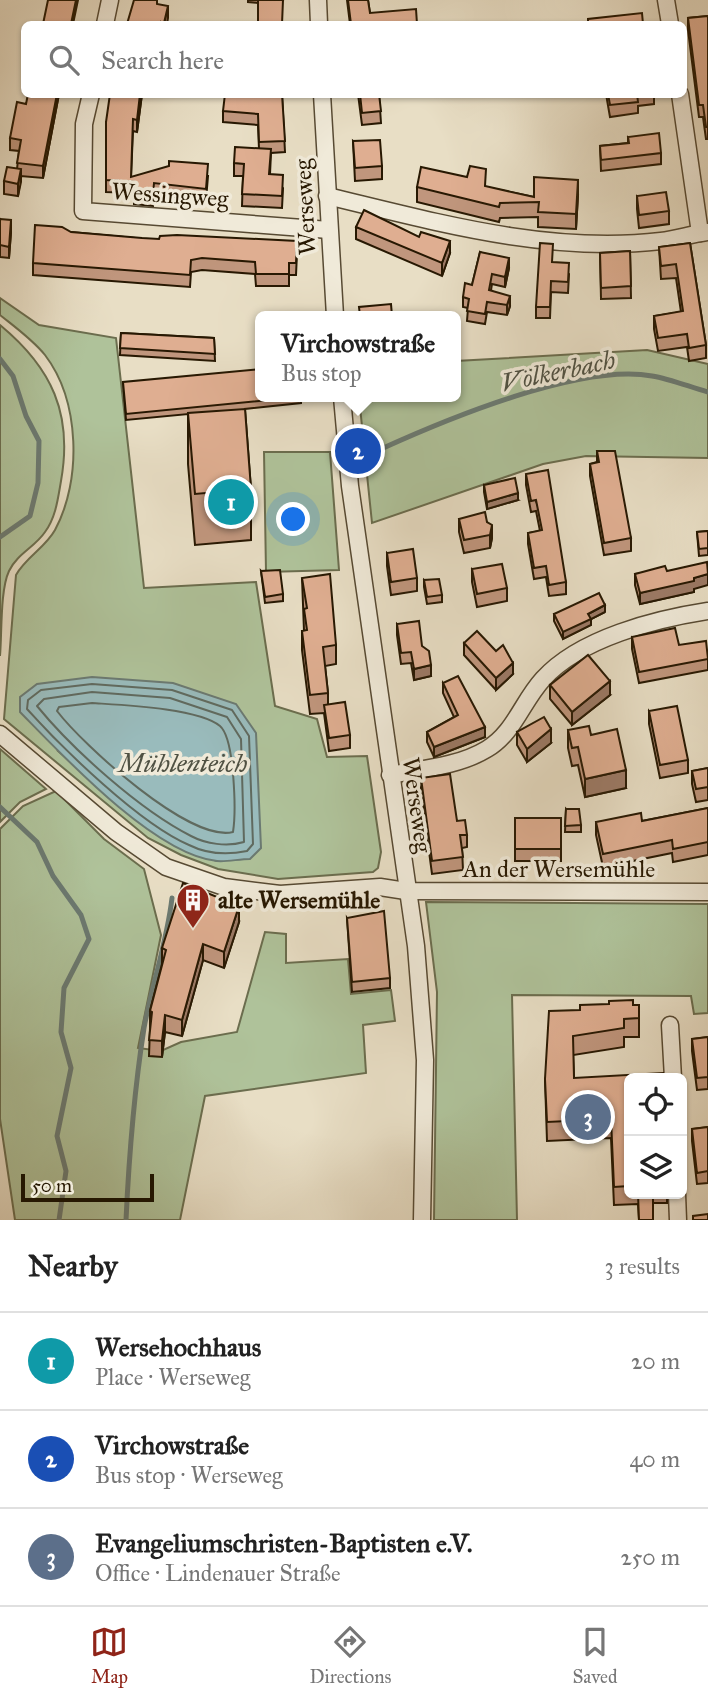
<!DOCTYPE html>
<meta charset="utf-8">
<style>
body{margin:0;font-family:"IM FELL Great Primer",serif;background:#f6f6f6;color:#222}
.controls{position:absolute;right:21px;bottom:21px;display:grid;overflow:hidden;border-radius:10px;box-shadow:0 2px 5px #0004}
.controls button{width:63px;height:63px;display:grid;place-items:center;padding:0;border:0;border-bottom:2px solid #e0e0e0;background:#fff;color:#222;font:35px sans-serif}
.scale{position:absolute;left:21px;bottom:18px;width:133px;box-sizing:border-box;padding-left:7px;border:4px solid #271802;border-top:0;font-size:19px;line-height:24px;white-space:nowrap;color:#271802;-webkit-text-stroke:5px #f0ead9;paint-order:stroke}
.you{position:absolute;left:294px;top:520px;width:24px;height:24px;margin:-18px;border:5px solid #fff;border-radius:50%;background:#1a73e8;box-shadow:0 0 0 10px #1a73e833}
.badge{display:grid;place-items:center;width:46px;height:46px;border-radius:50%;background:#8f2418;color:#fff;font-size:23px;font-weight:700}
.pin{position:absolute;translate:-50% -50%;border:4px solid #fff;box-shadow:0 2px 7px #0006}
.popup{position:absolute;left:255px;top:311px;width:206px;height:91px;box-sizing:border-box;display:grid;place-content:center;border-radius:10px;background:#fff;filter:drop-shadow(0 2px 5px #0005);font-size:23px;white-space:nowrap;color:#767676}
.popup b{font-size:26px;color:#222}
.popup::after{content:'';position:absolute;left:50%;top:100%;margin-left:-14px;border:14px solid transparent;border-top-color:#fff}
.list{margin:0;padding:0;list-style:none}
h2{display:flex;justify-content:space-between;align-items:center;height:91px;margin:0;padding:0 28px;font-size:30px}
h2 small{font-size:23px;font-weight:400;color:#767676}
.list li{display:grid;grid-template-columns:46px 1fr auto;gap:21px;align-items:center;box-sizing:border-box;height:98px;padding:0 28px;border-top:2px solid #e0e0e0}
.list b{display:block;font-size:26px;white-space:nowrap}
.list p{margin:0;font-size:23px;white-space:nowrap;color:#767676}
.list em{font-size:23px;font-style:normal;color:#767676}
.icon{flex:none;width:38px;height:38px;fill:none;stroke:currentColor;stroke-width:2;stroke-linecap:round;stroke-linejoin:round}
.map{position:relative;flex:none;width:708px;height:1220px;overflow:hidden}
.search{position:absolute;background:#fff;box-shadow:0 2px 5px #0004;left:21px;right:21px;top:21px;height:77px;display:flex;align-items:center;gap:18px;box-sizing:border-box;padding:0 24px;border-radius:10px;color:#767676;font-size:26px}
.sheet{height:385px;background:#fff}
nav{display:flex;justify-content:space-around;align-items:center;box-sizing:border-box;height:98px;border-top:2px solid #e0e0e0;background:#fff;font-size:19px;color:#767676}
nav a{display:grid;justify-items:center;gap:4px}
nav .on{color:#8f2418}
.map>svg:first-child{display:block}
.green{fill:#afc29a;stroke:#6b6d4e;stroke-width:2;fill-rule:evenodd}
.water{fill:#99bbbc;stroke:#6b7a72;stroke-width:2}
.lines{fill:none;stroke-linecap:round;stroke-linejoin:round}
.shore{stroke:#606a5f;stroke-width:2}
.stream{stroke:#6b7a72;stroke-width:5}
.street-casing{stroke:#574a33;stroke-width:19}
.street{stroke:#f0ead9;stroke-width:16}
.wall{fill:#c0967d;stroke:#271802;stroke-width:2}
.shaded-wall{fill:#9c7a66;stroke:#271802;stroke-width:2}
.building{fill:#dfae91;stroke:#271802;stroke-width:2}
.labels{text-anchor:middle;stroke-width:7;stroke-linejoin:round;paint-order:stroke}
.street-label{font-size:24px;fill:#271802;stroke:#f0ead9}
.poi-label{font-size:24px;font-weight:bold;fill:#271802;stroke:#f0ead9;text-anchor:start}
.water-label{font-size:26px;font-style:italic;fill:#4f5143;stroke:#f0ead9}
</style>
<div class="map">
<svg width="708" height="1220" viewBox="0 0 708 1220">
<rect width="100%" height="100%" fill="#e8dec5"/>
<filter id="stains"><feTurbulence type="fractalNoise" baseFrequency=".00286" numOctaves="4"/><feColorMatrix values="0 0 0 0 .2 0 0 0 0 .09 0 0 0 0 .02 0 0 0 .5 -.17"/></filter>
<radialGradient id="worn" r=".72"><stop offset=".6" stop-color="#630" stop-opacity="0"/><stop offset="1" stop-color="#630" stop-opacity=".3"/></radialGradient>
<g class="green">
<path d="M0,298L39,325L116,338L144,588L256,582L275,706L317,719L327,757L367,756L381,852L378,868L373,872L278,879L218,869L181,855L148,838L4,719L16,575C26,557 45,548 55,530C82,480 80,401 45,355C33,340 15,327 0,315ZM57,750L217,861C152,842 106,794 57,750Z"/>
<path d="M0,325C52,368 73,414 61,481C58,498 56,517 45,532C35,547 17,554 9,571C0,590 2,634 0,656Z"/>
<path d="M647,350L708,364V458L586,456L543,464L372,523L359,397H456V361Z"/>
<path d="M264,452H330L339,570L266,572Z"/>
<path d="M0,749L46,789L20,802L0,822Z"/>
<path d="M56,791L104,839L144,869L161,935L138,1048L161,1051L181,1042L237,1032L265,932L286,934V963L348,959L351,994L391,990L395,1021L363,1025L366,1073L205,1096L180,1220H15L0,1119V829L23,806Z"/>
<path d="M426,902L708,904V1013L694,1014L691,996L512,995L517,1220H434L437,992Z"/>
</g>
<path class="water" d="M92,677L173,683L236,704L256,733L261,848L250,859C239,859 227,862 217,861C155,855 63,756 20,712V697L37,684Z"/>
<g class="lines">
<g class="shore">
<path d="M92,684L172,690L232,710L249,736L253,844L247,851C228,855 207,854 189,845C140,824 64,750 27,709L28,700L41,690Z"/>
<path d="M92,692L170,698L227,717L241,739L244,842C227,847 206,844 191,836C140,810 73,750 37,706L44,699Z"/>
<path d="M92,703C121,705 198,708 220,726C235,739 236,813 233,832C190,843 83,745 57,711L59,707Z"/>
</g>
<g class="stream">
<path d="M0,359L13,376L26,416L39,441L38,483L30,516L0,537"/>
<path d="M381,449C447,419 581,363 652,376C670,379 690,387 708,392"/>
<path d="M0,807L37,842L53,876L81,915L89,939L64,988L61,1032L71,1068L57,1136L66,1171L59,1220"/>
<path d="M126,1220C129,1156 134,1092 144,1028C152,984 167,942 172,898"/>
</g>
<defs>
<g id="street">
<path d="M318,0L319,24"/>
<path d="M666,0L670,24"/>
<path d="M105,24L110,0"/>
<path d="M91,94L84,124L83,211L329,230"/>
<path d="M322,94L335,316"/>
<path d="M680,94L700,233"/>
<path d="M327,196C436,222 547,254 661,241C677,239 692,234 708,232"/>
<path d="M342,397L350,486L416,946L425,1060L422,1220"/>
<path d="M0,734L116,832L166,867L224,887L280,894L380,887L406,891L708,892"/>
<path d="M390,775C422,769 459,766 487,749C514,733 522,702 543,679C580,638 656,619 708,611"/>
<path d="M670,1025L673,1078"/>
<path d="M677,1194L678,1220"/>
</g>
</defs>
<use href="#street" class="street-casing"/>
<use href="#street" class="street"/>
</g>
<g class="wall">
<path d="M248,0H284L258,3L248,2Z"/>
<path d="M347,0H368L370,13L417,24H350Z"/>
<path d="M708,16V139H706L703,117H699L688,30V18Z"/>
<path d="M59,94L43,178L21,176L18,196L4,194V181L17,169L19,151L10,150V138L26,104Z"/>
<path d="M142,94L137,132L133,131L131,177L208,176L206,200L154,195L153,206L134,204V193L106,192V122Z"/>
<path d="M251,94H282L285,152L271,153L270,174L283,188L282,208L242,206L243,176H234V163L259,149L258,125L223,122V111L251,97Z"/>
<path d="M358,94H379L381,123L362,125Z"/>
<path d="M606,94H654V104L638,106V113L610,117Z"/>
<path d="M628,137L661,153V164L601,171L600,146L628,143Z"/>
<path d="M353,141L382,166V179L355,181Z"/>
<path d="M467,177L486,187L534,197L578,195L576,229L538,227V217L500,218L499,222L417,202V187Z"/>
<path d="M637,196L669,211V224L639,228L637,209Z"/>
<path d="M0,219L11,232L9,258L0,257Z"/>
<path d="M356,227L450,253L442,276L356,239Z"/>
<path d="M71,232L297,253L296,275H289V286H256L255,274L202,270L191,272L190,287L33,275V263Z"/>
<path d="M690,243L706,345V358L689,361L687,347L658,351L654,329V316L681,312L676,278L661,279L659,247Z"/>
<path d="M630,251L631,298L601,299L600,253Z"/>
<path d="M480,252L509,268L505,287L492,284L491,290L510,306L507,315L487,312L485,324L467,321L468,308L463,307V297L472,285Z"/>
<path d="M552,262L569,274L568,293L551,292L550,318H536V307Z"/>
<path d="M121,333L214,338L215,361L120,355Z"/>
<path d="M123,382L301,397V403L245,409L251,489V540L195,545L188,464V414L126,420Z"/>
<path d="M597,451L631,538V551L604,555L590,476V464L597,462Z"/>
<path d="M526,474L566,582V594L549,596L546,577L534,579L528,544V533L540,531L536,511L531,512L526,485Z"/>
<path d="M484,485L518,500L487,509L484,492Z"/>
<path d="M459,519L487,522L492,538L490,548L464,553L459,532Z"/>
<path d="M708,531V555L699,556L697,532Z"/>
<path d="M387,553L417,578V591L391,595L387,566Z"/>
<path d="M472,569L507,588V601L477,607L472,582Z"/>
<path d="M261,571L283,594V601L265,603Z"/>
<path d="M667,571L694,589V592L640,604L635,585V574Z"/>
<path d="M302,578L336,645V664L325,666L328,693V704L350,735V748L329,751L324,713L310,714L302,650V631H304Z"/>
<path d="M424,580L442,595V602L427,604L424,587Z"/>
<path d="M605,612L591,619V625L563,639L554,621V614Z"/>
<path d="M397,624L422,646L431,676L414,680L411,663L401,664L397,635Z"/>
<path d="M632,637L708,652V670L639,683L632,649Z"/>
<path d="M464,643L513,674L496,690L464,655Z"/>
<path d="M443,683L485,737L434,757L427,742V732L454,717L443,693Z"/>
<path d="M550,685L610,695L572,725L550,699Z"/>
<path d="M649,711L688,760V773L660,778L649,724Z"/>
<path d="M568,730L591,735L626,788L585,797L578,765L572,766L568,748Z"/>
<path d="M517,732L551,743L527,762L517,745Z"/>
<path d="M708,768V800L696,802L692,784V771Z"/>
<path d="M421,778L457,821L467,835V847L462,848L463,870L432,874L421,791Z"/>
<path d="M708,808V855L673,862L672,853L603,867L596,835V822L642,821Z"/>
<path d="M566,809L581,825V832H565Z"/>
<rect x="515" y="818" width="46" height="43"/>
<path d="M347,918L390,978V988L352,992Z"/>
<path d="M239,922L224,968L203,960L182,1036L165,1032L162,1057L149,1056L150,1028V1011L162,964V948Z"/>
<path d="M639,1005V1037H624V1047L573,1055L574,1078H629V1194H667V1203H653V1220H639L638,1204L614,1205L611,1138L547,1141L545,1079L580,1010Z"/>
<path d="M708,1037V1089L697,1090L692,1051V1039Z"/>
<path d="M708,1127V1183L697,1184L692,1141V1129Z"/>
</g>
<g class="shaded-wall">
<path d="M76,0H78L73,24H71Z"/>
<path d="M168,6V18L167,24H164Z"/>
<path d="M57,94H59L43,178V166Z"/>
<path d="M140,94H142L137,132V120Z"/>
<path d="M21,169V182L18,196V184Z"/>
<path d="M578,180V195L576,229V214Z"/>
<path d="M11,220V232L9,258V247Z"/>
<path d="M450,241V253L442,276V263Z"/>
<path d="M509,258V268L505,287V277Z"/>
<path d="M510,296V306L507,315V305Z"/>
<path d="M518,493V500L487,509V502Z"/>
<path d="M492,525V538L490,548V535Z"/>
<path d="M708,574V585L694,589V592L640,604V593Z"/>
<path d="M605,605V612L591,619V625L563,639V632L588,614Z"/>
<path d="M513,663V674L496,690V678Z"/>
<path d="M431,665V676L414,680V669Z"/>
<path d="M610,681V695L572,725V712Z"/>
<path d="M485,727V737L434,757V747Z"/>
<path d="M551,729V743L527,762V749Z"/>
<path d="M626,770V788L585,797V779Z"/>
<path d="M239,906V922L224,968V952Z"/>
<path d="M203,944V960L182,1036V1020Z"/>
<path d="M165,1015V1032L162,1057V1041Z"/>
</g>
<g class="building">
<path d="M48,0H76L71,24H43Z"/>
<path d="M134,0H157V4L168,6L164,23L161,22V24H127Z"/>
<path d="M258,0H283L282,24H258Z"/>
<path d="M348,0H368L370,13L416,9L417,24H351Z"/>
<path d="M642,13L643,24H588V19Z"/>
<path d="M708,16V127H706L703,105H699L688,18Z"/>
<path d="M28,94H57L43,166L17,163L21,140L10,138L17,102L26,104Z"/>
<path d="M110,94H140L137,120L133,119L131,177L169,166V161L208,164L206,189L154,183L153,194L134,193L135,182L106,180V122Z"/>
<path d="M225,94L252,97V94H282L285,141L259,142L258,114L223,111Z"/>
<path d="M360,94H379L381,111L362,113Z"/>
<path d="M608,94H637L638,102L610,105Z"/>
<path d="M659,133L661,153L601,160L600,146L629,143L628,137Z"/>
<path d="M380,140L382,166L355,168L353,141Z"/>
<path d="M235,147L271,149L269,174L283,175L282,196L242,194L244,164L234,163Z"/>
<path d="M470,166L486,169L485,186L534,197V177L578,180L576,214L538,212L539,202L500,203L499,207L417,187L421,167L467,177Z"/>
<path d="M7,167L21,169L18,184L4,181Z"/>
<path d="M666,192L669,211L639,215L637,196Z"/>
<path d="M364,210L419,237L421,232L450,241L442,263L356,227Z"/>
<path d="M0,219L11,220L9,247L0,245Z"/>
<path d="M35,225L62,227L71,232L142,238L159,239L160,236L177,235L297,241L296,263H289V274H256L255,262L202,258L191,260L190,275L33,263Z"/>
<path d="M540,243L553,244L552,262L569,263L568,282L551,281L550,307H536Z"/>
<path d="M690,243L706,345L689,348L687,334L658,338L654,316L683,311L676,264L661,266L659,247Z"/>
<path d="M630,251L631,286L601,288L600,253Z"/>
<path d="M480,252L509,258L505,277L492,274L489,290L510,296L507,305L487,302L485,314L467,311L469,299L463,297L465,283L472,285Z"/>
<path d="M391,304L392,316H360L359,307Z"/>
<path d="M121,333L214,338L215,354L120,348Z"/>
<path d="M260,369V397H299L126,414L123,382Z"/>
<path d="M245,409L251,489L195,494L188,413Z"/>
<path d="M597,451H615L631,538L604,543L590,464L599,462Z"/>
<path d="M548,470L566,582L549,585L546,566L534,568L528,533L542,530L536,500L531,501L526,474Z"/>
<path d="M515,478L518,493L487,502L484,485Z"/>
<path d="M485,512L487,522L492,525L490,535L464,540L459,519Z"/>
<path d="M708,531V548L699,549L697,532Z"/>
<path d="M413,549L417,578L391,582L387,553Z"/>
<path d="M707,562L708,574L694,578V581L640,593L635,574L665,566L667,571Z"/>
<path d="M502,564L507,588L477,594L472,569Z"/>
<path d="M280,570L283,594L265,597L261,571Z"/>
<path d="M330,574L336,645L323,647L328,693L310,695L302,631L307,630L304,609L307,608L302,578Z"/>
<path d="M439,579L442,595L427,597L424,580Z"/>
<path d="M599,593L605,605L588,614L591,619L563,632L554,614Z"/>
<path d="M419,621L422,646L429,651L431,665L414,669L411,652L401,653L397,624Z"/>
<path d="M675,628L679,645L706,641L708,659L639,672L632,637Z"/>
<path d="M477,631L496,651L503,645L513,663L496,678L464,643Z"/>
<path d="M588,655L610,681L572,712L550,685Z"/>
<path d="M458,676L485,727L434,747L427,732L458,715L443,683Z"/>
<path d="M345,702L350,735L329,738L324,705Z"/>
<path d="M677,706L688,760L660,765L649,711Z"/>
<path d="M544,717L551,729L527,749L517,732Z"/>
<path d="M589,726L591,735L617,729L626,770L585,779L578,747L572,748L568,730Z"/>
<path d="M708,768V787L696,789L692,771Z"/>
<path d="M450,774L457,821L465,820L467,835H460L463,857L432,861L421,778Z"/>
<path d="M708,808V842L673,849L672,840L603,854L596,822L641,813L642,821Z"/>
<path d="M566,809H579L581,825L565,826Z"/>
<rect x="515" y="818" width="46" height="31"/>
<path d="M183,883L239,906L224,952L203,944L182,1020L165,1015L162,1041L149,1040L152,1012L150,1011L166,950L162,948Z"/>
<path d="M384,911L390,978L352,982L347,918Z"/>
<path d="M633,1000V1005H639V1018L624,1019V1028L573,1036L574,1078L663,1073V1078H629V1186L614,1187L611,1119L547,1122L545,1079L549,1011L580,1010V1005L609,1004V1001Z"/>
<path d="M708,1037V1077L697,1078L692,1039Z"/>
<path d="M708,1127V1171L697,1173L692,1129Z"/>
<path d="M638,1194H653V1220H639Z"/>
<path d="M708,1214V1220H693V1216Z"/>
</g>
<defs>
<symbol id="building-pin" viewBox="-11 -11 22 30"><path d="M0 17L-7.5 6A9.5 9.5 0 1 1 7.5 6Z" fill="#8f2418" stroke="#f0ead9"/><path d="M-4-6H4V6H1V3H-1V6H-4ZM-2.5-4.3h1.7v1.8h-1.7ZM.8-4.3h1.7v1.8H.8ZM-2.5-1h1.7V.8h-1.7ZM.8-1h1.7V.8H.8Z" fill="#fff"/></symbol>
</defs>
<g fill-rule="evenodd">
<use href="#building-pin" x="174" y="881" width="38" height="52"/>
</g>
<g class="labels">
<g class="street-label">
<text transform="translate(170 195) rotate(4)" y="8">Wessingweg</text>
<text transform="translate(305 207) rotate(-93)" y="8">Werseweg</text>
<text transform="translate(417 805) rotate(82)" y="8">Werseweg</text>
<text x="559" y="877">An der Wersemühle</text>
</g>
<g class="poi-label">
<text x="218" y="908">alte Wersemühle</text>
</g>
<g class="water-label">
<text transform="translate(558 371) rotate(-12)" y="9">Völkerbach</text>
<text x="183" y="772">Mühlenteich</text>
</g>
</g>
<rect width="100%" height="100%" filter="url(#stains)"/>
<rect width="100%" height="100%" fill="url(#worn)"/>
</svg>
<div class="controls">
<button><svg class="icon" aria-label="locate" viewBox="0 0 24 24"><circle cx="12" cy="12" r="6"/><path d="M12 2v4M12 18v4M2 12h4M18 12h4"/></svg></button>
<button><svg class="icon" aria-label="layers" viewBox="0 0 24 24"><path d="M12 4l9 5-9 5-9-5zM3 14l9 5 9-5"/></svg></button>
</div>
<div class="scale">50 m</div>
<div class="you"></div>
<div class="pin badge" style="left:231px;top:502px;background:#0f9aa8">1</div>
<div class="pin badge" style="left:358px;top:451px;background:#1a4fb4">2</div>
<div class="popup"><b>Virchowstraße</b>Bus stop</div>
<div class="pin badge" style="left:588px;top:1117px;background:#5c6f8a">3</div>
<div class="search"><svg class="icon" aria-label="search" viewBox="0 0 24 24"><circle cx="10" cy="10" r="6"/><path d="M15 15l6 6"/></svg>Search here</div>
</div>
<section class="sheet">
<h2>Nearby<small>3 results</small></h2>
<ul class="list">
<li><span class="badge" style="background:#0f9aa8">1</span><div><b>Wersehochhaus</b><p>Place · Werseweg</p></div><em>20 m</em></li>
<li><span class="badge" style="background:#1a4fb4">2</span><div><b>Virchowstraße</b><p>Bus stop · Werseweg</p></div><em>40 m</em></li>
<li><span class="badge" style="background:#5c6f8a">3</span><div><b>Evangeliumschristen-Baptisten e.V.</b><p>Office · Lindenauer Straße</p></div><em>250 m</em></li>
</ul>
</section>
<nav>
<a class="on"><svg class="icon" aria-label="map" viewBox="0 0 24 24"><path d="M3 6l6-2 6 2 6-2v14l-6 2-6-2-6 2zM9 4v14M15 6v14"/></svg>Map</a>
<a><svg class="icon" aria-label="directions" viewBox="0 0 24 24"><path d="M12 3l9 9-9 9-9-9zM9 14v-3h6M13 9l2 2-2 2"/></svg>Directions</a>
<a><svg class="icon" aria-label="saved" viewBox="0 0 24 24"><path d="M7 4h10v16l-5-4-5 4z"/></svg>Saved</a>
</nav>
